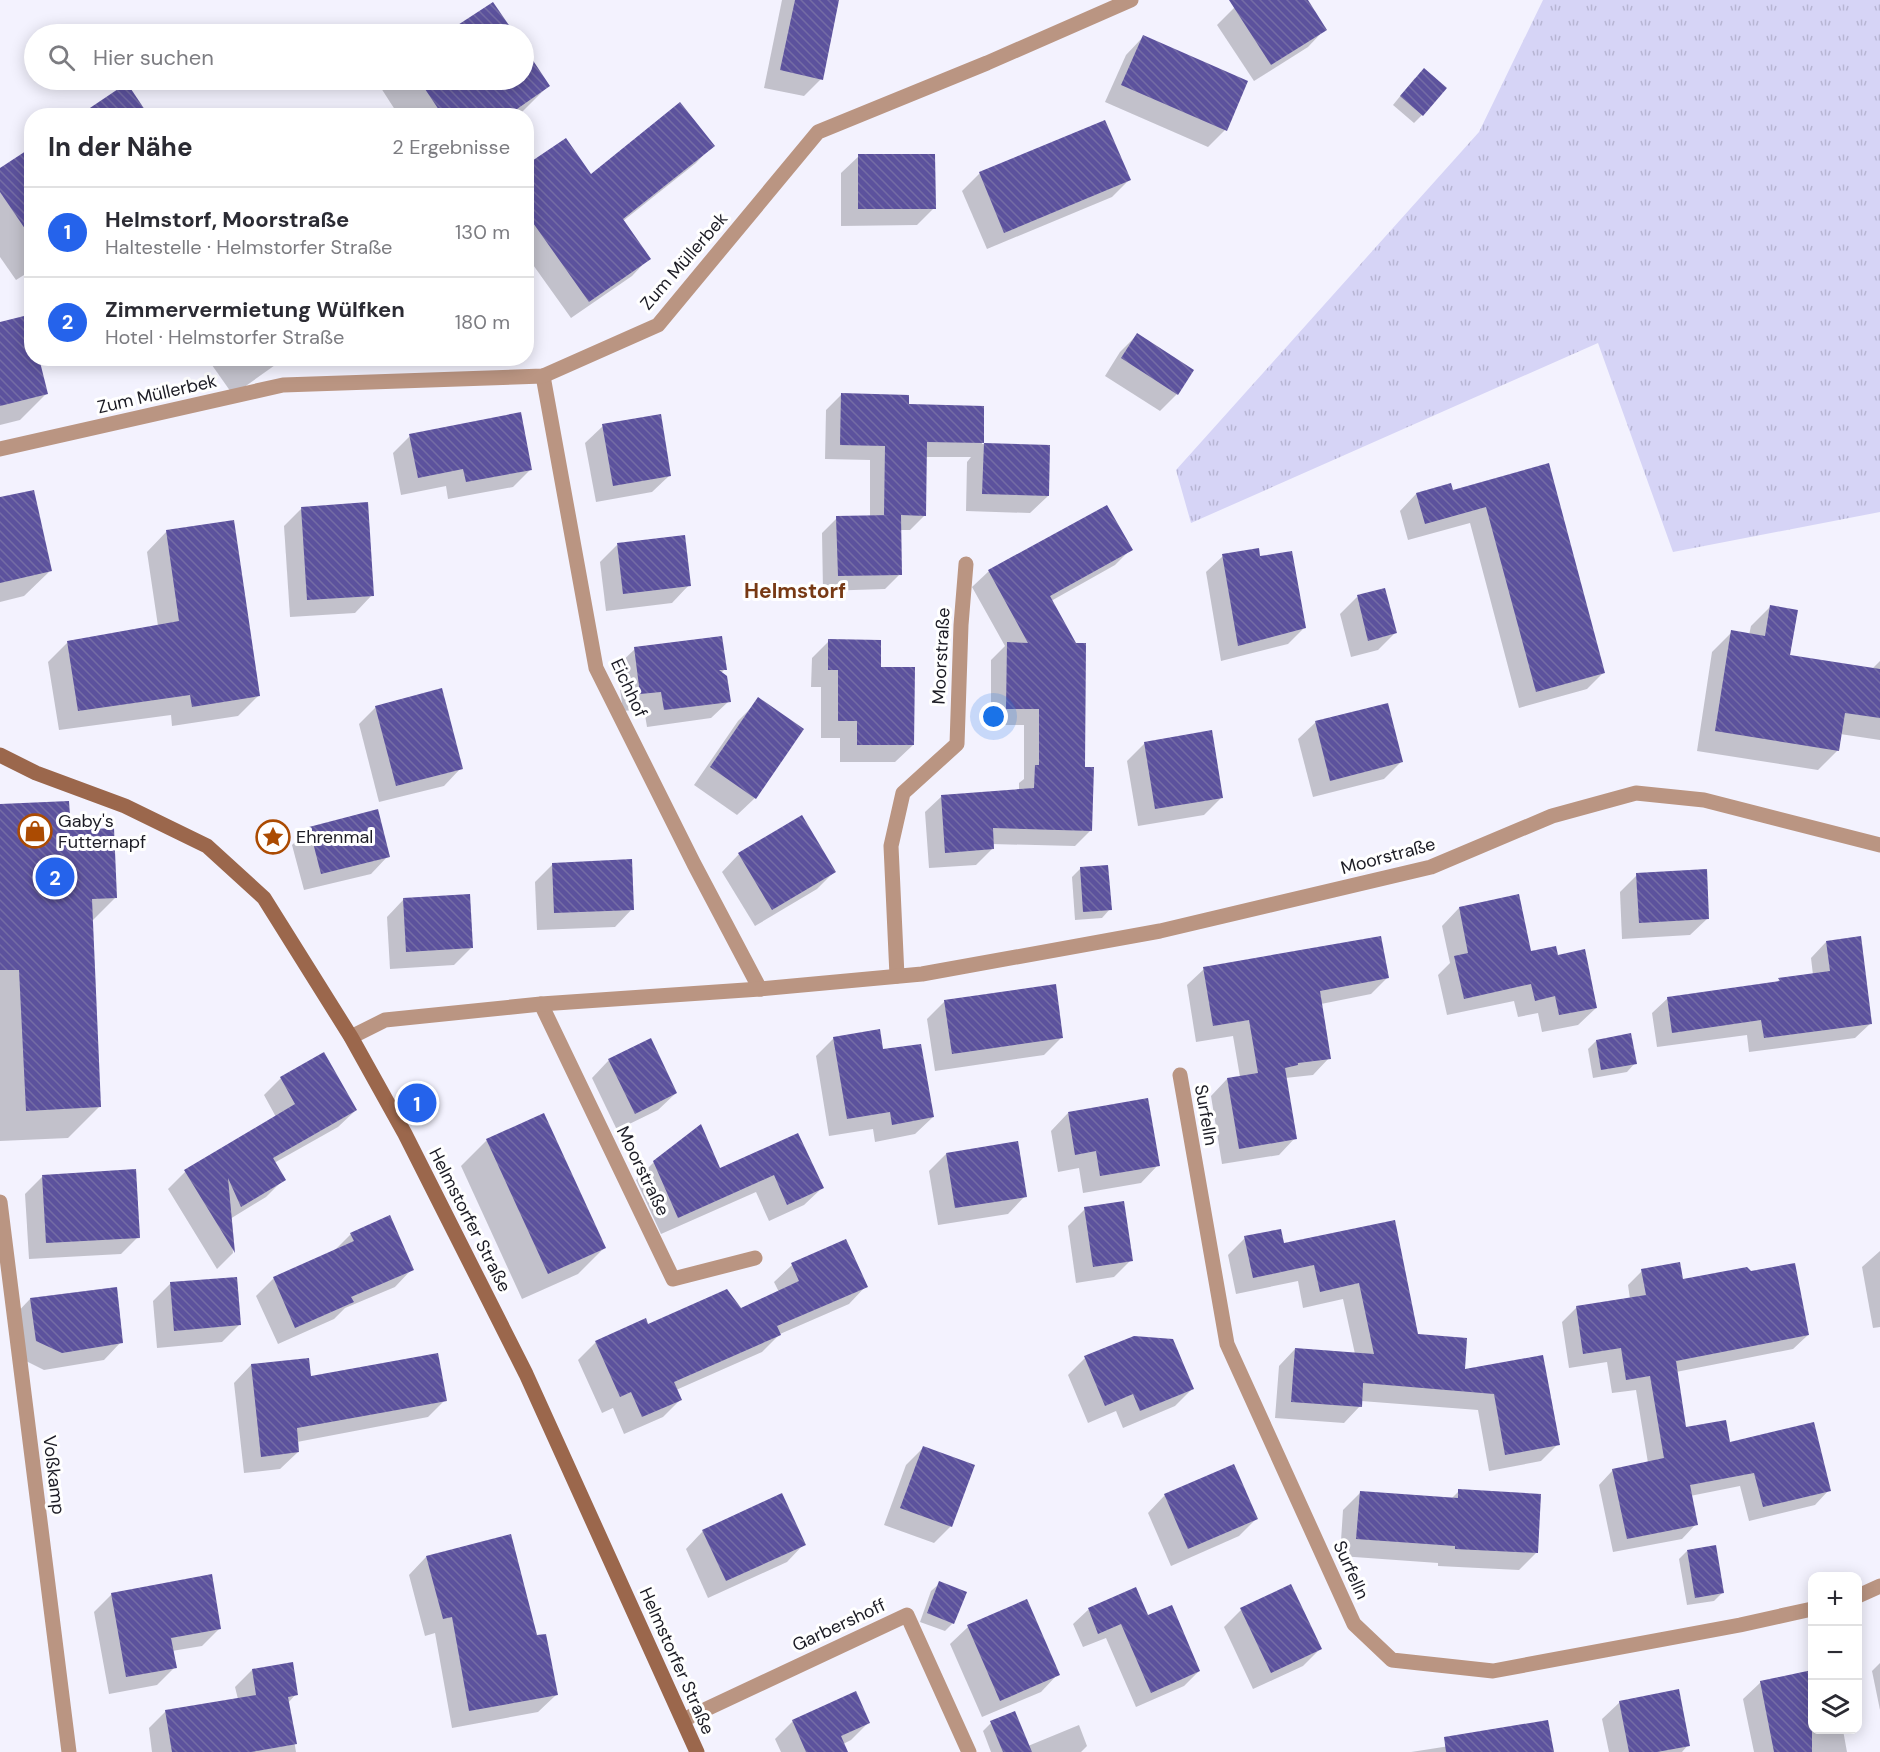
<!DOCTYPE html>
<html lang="de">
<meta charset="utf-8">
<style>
body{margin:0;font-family:"DM Sans",sans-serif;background:#f7f7f7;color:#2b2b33}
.controls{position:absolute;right:18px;bottom:18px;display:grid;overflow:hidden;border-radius:12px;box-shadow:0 3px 15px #0003}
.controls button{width:54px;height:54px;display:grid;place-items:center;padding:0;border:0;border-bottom:2px solid #e1e1e2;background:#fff;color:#2b2b33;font:30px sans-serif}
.you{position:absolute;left:994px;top:717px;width:21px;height:21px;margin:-15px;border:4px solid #fff;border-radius:50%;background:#1a73e8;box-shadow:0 0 0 9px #1a73e833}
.badge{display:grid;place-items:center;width:39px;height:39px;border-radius:50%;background:#2563eb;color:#fff;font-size:20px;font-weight:700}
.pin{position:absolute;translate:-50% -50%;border:3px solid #fff;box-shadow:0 2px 6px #0006}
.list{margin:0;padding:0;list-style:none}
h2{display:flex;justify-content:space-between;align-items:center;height:78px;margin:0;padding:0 24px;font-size:26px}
h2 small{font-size:20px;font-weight:400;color:#7c7c81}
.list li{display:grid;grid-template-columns:39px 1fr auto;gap:18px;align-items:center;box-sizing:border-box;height:90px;padding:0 24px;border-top:2px solid #e1e1e2}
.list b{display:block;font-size:22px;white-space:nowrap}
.list p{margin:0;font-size:20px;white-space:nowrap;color:#7c7c81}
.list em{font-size:20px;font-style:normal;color:#7c7c81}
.icon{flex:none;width:33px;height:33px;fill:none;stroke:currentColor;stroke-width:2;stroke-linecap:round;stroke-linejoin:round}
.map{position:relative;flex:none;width:1880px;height:1752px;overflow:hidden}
.search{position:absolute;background:#fff;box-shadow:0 3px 15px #0003;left:24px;top:24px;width:510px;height:66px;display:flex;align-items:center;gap:15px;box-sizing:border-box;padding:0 21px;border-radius:33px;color:#7c7c81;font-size:22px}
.panel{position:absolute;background:#fff;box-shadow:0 3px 15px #0003;left:24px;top:108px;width:510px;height:258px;border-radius:24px}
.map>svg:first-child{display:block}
.grass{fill:url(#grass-tufts)}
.shadow{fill:#0003}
.building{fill:url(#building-back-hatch)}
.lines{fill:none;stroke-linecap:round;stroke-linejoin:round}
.street{stroke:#ba9582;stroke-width:15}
.secondary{stroke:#9b674c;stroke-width:15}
.labels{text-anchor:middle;stroke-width:6;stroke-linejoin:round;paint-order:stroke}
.street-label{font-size:18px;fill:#1c1c25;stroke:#fff}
.poi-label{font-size:18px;fill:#1c1c25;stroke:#fff;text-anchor:start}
.quarter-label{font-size:21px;font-weight:bold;fill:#773914;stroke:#fff}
</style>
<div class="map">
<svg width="1880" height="1752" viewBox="0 0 1880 1752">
<defs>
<pattern id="grass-tufts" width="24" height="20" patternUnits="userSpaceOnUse" patternTransform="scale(1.5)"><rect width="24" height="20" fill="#d6d4f6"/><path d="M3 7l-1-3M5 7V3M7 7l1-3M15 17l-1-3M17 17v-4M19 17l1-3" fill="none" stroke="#b7b5d3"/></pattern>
<pattern id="building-back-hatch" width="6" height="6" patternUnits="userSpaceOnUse" patternTransform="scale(1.5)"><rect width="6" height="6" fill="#5c529d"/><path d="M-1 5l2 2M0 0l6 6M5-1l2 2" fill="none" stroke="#746ca5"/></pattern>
</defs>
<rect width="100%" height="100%" fill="#f3f2fe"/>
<path class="grass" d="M1543,0H1880V512L1673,552L1598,343L1191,523L1176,470L1479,132Z"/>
<g class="shadow">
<path d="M782,0H838L821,79L804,96L764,88Z"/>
<path d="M1246,0H1306L1325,29L1308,47L1254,81L1217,25L1234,8Z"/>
<path d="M493,4L513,34H447Z"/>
<path d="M1143,37L1225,130L1208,147L1105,102L1126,55Z"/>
<path d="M524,49L548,86L518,116H399L381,88L389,80H524Z"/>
<path d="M1415,78L1422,115L1414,123L1393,105Z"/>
<path d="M713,145L696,163L623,221L649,258L632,276L571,318L526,255V167L591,176Z"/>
<path d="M32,149V270L16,280L0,257V170Z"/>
<path d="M859,156L934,208L917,225L841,226V173Z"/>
<path d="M980,173L1129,180L1112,197L987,249L962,191Z"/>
<path d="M0,323L32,358L46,394L20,420L0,425Z"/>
<path d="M1137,335L1177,394L1160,411L1105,376L1120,352Z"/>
<path d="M207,358H285L233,395Z"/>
<path d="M841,395L907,406L982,408V444L1049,446L1048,496L1030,513L966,511L967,462L971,457H925V515L910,530H900V574L885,589L823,591L822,533L837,518L870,517V460L825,459L826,410Z"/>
<path d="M603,426L670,475L652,492L596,502L585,443Z"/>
<path d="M410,436L531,469L513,487L448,499L446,486L401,495L393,453Z"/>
<path d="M1548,465L1604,672L1587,689L1519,708L1470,523L1408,540L1400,511L1416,494L1452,492Z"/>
<path d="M0,499L51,570L24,596L0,602Z"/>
<path d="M1107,507L1131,549L1115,565L1051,601L1084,768L1091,830L1075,846L992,844L993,848L976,865L929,868L925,812L942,796L1019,791V783L1024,779V725H991V660L1005,646L972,587L989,571Z"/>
<path d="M301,509L372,595L355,613L290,617L284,526Z"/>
<path d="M167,531L258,696L238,716L172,726L171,715L59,730L48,662L68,642L158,626L147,552Z"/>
<path d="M617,545L689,585L672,603L606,611L600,562Z"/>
<path d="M1223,556L1259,558L1304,628L1288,644L1221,661L1206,572Z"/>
<path d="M1357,597L1395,633L1378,650L1351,657L1340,614Z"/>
<path d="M1770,607L1789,656L1872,669L1880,661V740L1840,734L1838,750L1818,770L1697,751L1712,652L1732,632L1749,635L1751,626Z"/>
<path d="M829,641L879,668L913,745L895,762H840V738H821V687H811L812,658Z"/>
<path d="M635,649L725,669L721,673L729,701L711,718L647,727L644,709L623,711L617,666Z"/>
<path d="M755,704V798L737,815L694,785L738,721Z"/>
<path d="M376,707L461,768L444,786L379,802L359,724Z"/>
<path d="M1316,722L1401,762L1384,779L1313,797L1298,739Z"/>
<path d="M1145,743L1222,797L1204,815L1138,826L1127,761Z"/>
<path d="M0,806L69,832L116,897L91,922L99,1107L68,1138L0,1141Z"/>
<path d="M310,828L388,856L371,874L304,890L292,845Z"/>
<path d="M739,854L834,872L817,889L755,926L722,872Z"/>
<path d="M552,865L632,909L615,927L537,930L535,882Z"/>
<path d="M1081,868L1110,909L1102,918L1075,920L1072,877Z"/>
<path d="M1637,875L1708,918L1690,935L1622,939L1620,892Z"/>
<path d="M404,899L472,947L454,965L390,969L387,917Z"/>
<path d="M1459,908L1530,953L1557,956L1596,1008L1578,1025L1542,1032L1538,1013L1518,1017L1514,1001L1447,1015L1438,975L1450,963L1442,926Z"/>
<path d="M1826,942L1871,1023L1855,1038L1749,1052L1747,1035L1657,1047L1652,1013L1668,998L1776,983L1779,980L1813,975L1811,958Z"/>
<path d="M1204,969L1387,978L1371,994L1321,1004L1329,1058L1313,1075L1285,1078L1295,1138L1279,1155L1222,1164L1211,1096L1227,1079L1240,1077L1233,1036L1196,1042L1187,985Z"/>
<path d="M945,1001L1062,1037L1044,1055L935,1071L927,1019Z"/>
<path d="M834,1038L882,1050L933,1117L915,1134L875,1142L873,1129L829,1136L816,1056Z"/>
<path d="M1596,1041L1635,1063L1627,1072L1593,1078L1588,1049Z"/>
<path d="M609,1060L676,1093L658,1110L617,1130L592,1078Z"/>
<path d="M281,1078L356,1110L338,1127L274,1163L284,1179L266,1197L230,1219L233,1253L217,1269L168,1189L185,1172L276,1117L264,1095Z"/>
<path d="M1068,1113L1158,1165L1141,1183L1083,1193L1079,1168L1058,1172L1051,1131Z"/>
<path d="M798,1135L822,1188L804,1205L769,1221L756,1192L661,1234L636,1180L654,1162L720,1170Z"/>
<path d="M487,1140L604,1248L578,1274L522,1299L461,1166Z"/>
<path d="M946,1154L1025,1196L1008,1214L938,1225L929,1171Z"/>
<path d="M43,1176L138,1237L121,1254L29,1259L25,1194Z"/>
<path d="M1085,1209L1131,1260L1114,1277L1076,1283L1068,1226Z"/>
<path d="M1394,1222L1417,1336L1463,1371L1542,1357L1558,1444L1541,1461L1489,1471L1478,1410L1361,1401L1360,1406L1344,1423L1275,1418L1279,1366L1295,1349L1355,1354L1343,1299L1303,1308L1298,1281L1236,1294L1228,1255L1245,1238L1283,1245Z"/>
<path d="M351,1234L412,1269L395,1287L345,1308L334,1319L278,1344L256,1296L274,1278L333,1252Z"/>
<path d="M1880,1251V1327L1873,1328L1862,1267Z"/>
<path d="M792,1265L866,1286L849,1304L780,1334L762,1352L676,1390L680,1400L663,1417L624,1434L613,1408L602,1413L578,1360L596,1342L648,1326L740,1309L779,1292L774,1282Z"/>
<path d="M1642,1271L1682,1281L1808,1335L1793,1349L1676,1372L1685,1428L1829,1490L1815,1505L1749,1521L1740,1486L1690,1496L1696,1524L1682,1539L1613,1552L1599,1485L1613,1470L1648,1463L1636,1390L1612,1393L1607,1362L1569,1368L1562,1322L1577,1307L1630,1299L1628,1285Z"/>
<path d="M170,1284L239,1325L222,1342L157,1348L153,1301Z"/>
<path d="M30,1299L121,1342L104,1360L44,1370L20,1358L13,1317Z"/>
<path d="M1085,1358L1192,1389L1175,1406L1123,1428L1116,1411L1088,1423L1068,1375Z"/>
<path d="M251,1365L309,1378L445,1400L428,1417L297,1442L298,1452L280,1469L244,1473L234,1383Z"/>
<path d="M923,1448L951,1526L934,1543L884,1525L906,1465Z"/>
<path d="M1459,1491L1536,1553L1519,1570L1438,1566V1563L1340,1556L1343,1510L1361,1492L1451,1499Z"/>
<path d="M1165,1495L1256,1519L1239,1536L1171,1566L1148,1513Z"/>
<path d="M703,1531L804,1544L787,1562L708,1598L686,1549Z"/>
<path d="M1687,1551L1723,1592L1714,1601L1687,1605L1679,1559Z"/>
<path d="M426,1557L536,1637L556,1695L538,1712L452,1728L435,1633L425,1636L409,1575Z"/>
<path d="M940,1583L953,1623L945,1631L920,1622L931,1591Z"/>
<path d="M1135,1589L1148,1617L1199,1671L1184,1686L1136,1707L1106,1638L1083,1647L1073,1624L1088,1610Z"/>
<path d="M112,1594L220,1628L202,1646L172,1651L175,1667L157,1685L109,1694L94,1612Z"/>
<path d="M1241,1610L1320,1649L1303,1666L1253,1689L1224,1627Z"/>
<path d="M968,1627L1058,1674L1041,1692L982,1717L950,1644Z"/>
<path d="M1880,1663V1710L1872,1671Z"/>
<path d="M252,1670L296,1694L288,1703L296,1752H152L149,1728L166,1711L238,1699L235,1687Z"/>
<path d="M1812,1672V1730H1843L1847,1752H1754L1743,1699L1761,1682Z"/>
<path d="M1620,1702L1688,1745L1682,1752H1609L1602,1719Z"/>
<path d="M793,1721L868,1723L851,1740L843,1744L847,1752H781L775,1739Z"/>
<path d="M991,1723L1028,1746L1079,1725L1087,1746L1081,1752H991L983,1731Z"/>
<path d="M1456,1745L1552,1752H1411Z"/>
</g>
<g class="building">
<path d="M795,0H839L823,80L780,70Z"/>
<path d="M1229,0H1308L1327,30L1271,65Z"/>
<path d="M493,2L515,34H444Z"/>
<path d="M1143,35L1248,81L1227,131L1121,85Z"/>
<path d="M524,47L550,86L507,116H443L419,80H524Z"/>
<path d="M1424,68L1447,88L1423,116L1400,96Z"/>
<path d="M127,83L149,116H78Z"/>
<path d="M680,102L715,146L623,219L651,259L589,302L526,213V165L566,138L591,174Z"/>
<path d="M1105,120L1131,180L1004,233L979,172Z"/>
<path d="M32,147V239L0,192V168Z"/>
<path d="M858,154H935L936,209H858Z"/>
<path d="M28,315L32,330V358H39L48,394L0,406V322Z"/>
<path d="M1137,333L1194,370L1178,395L1121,358Z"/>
<path d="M841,393L909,395V404L984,406V443L927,442L926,516L901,515L902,575L838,576L836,516L892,515H884L885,446L840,445Z"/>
<path d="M521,412L532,470L466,482L463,469L418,478L409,434Z"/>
<path d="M661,414L671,476L613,486L602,424Z"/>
<path d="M984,443L1050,445L1049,496L982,494Z"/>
<path d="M1549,463L1605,673L1536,692L1486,507L1425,524L1416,493L1451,483L1453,490Z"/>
<path d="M34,490L52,571L0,583V497Z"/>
<path d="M368,502L374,596L307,600L301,507Z"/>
<path d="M1107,505L1133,550L1050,596L1076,643H1086L1085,767H1094L1092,831L993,828L994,849L945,853L941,795L1034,788L1035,765H1039V709H1006L1007,642L1028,643L988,570Z"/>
<path d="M234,520L260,696L192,707L190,695L78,711L67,641L179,621L166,530Z"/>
<path d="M685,535L691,586L623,594L617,543Z"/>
<path d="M1259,548L1260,556L1292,551L1306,628L1238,646L1222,554Z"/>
<path d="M1385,588L1397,633L1368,641L1357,595Z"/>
<path d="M1770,605L1798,610L1790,655L1880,669V718L1845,713L1839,751L1715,731L1731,630L1765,636Z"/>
<path d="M722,636L727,670H719L727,676L731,702L664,710L661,692L640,694L634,647Z"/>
<path d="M828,639L881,640V667H915L914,745H857V721H838V670H828Z"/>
<path d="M442,688L463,769L396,786L375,706Z"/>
<path d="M758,697L804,729L756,799L710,767Z"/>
<path d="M1388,703L1403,762L1330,781L1315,721Z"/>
<path d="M1212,730L1223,798L1155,809L1144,742Z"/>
<path d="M69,801L71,830L114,828L117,898L92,899L101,1107L26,1111L19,970H0V804Z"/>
<path d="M378,809L390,857L321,874L309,827Z"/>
<path d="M802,815L836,872L772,910L738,853Z"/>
<path d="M632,859L634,910L554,913L552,863Z"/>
<path d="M1108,865L1112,910L1083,912L1080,867Z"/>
<path d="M1707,869L1709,919L1639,923L1636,873Z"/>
<path d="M470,894L473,948L406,952L403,898Z"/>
<path d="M1519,894L1531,951L1556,946L1558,955L1585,949L1597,1008L1559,1015L1555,996L1535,1001L1531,984L1464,999L1454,956L1468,953L1459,907Z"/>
<path d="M1381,936L1389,978L1320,991L1331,1059L1298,1063V1065L1285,1068L1297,1139L1239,1149L1227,1078L1258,1073L1249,1020L1213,1026L1203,967Z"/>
<path d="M1861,936L1872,1024L1764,1038L1761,1020L1672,1033L1667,997L1780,981L1778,978L1830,971L1826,941Z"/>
<path d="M1056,984L1063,1038L952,1054L944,1000Z"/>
<path d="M880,1029L883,1049L921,1044L934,1117L892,1125L890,1112L847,1119L833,1037Z"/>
<path d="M1631,1033L1637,1064L1601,1070L1596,1040Z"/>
<path d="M651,1038L677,1093L635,1114L608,1059Z"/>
<path d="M324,1052L357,1110L273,1158L286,1180L241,1207L228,1178L235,1253L184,1170L295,1104L280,1077Z"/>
<path d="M1148,1098L1160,1166L1100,1176L1096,1151L1075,1155L1068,1112Z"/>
<path d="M544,1113L606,1248L548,1274L486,1139Z"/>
<path d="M701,1124L720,1168L798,1133L824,1188L787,1205L774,1175L678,1218L653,1161Z"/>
<path d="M1018,1141L1027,1197L955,1208L946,1153Z"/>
<path d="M136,1169L140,1238L46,1243L42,1175Z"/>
<path d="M1124,1201L1133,1261L1093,1267L1084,1207Z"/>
<path d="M390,1215L414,1270L351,1297L354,1302L295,1328L273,1277L354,1241L350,1233Z"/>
<path d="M1395,1220L1418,1334L1467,1338L1465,1369L1543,1355L1560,1445L1505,1455L1494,1394L1363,1383L1362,1407L1291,1402L1295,1348L1374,1354L1359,1283L1320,1292L1314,1265L1253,1278L1244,1236L1281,1229L1284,1243Z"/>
<path d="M846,1239L868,1287L777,1326L781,1335L674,1382L682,1400L642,1417L631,1392L620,1397L595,1341L646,1318L648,1324L727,1289L741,1308L799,1281L791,1263Z"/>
<path d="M1680,1262L1683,1279L1747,1267L1751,1271L1795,1263L1809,1335L1676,1361L1686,1427L1726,1420L1730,1442L1814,1422L1831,1491L1763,1507L1754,1473L1690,1485L1698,1525L1627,1539L1612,1469L1664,1458L1650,1376L1626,1380L1621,1348L1583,1354L1576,1306L1646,1295L1641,1269Z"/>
<path d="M237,1277L241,1325L174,1331L170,1282Z"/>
<path d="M117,1287L123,1343L62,1353L36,1341L30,1298Z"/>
<path d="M1134,1336L1173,1339L1194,1389L1140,1411L1133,1394L1105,1406L1084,1356Z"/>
<path d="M438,1353L447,1401L297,1428L299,1452L261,1457L251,1364L309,1358L311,1376Z"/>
<path d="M923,1446L975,1465L952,1527L900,1508Z"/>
<path d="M1234,1464L1258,1519L1188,1549L1164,1494Z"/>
<path d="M1458,1489L1541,1494L1538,1553L1455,1549V1546L1356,1539L1360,1491L1458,1498Z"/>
<path d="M782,1493L806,1545L726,1581L702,1530Z"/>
<path d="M511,1534L537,1635L546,1634L558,1695L469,1711L452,1617L443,1619L426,1556Z"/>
<path d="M1716,1545L1724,1593L1695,1598L1687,1550Z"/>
<path d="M212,1574L221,1629L171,1638L177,1668L126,1677L111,1593Z"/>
<path d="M939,1581L967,1592L954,1624L927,1613Z"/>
<path d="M1291,1584L1322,1649L1271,1673L1240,1608Z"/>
<path d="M1136,1587L1148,1615L1172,1605L1200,1671L1151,1693L1121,1624L1098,1634L1088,1608Z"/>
<path d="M1027,1599L1060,1675L1000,1701L967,1625Z"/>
<path d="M293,1662L298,1695L288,1697L297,1744L251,1752H172L165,1710L256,1695L252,1669Z"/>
<path d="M1812,1670V1752H1774L1760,1681Z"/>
<path d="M1679,1689L1690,1746L1657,1752H1629L1619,1701Z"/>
<path d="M856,1691L870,1723L841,1736L848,1752H806L792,1720Z"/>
<path d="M1015,1711L1032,1752H1003L990,1721Z"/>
<path d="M1548,1720L1554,1752H1446L1444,1737Z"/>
</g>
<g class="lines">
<g class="street">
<path d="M543,376L596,668L694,864L760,989"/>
<path d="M0,449L283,385L543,376L658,325L818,132L987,63L1131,0"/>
<path d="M897,976L891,846L903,793L957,744L961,625L966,564"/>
<path d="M541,1004L673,1279L755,1258"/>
<path d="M351,1037L385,1020L541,1004L760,989L922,974L1160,931L1431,867L1552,816L1636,793L1704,800L1880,845"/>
<path d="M1180,1075L1227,1344L1354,1624L1392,1660L1493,1671L1740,1625L1812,1609"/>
<path d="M0,1202L69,1752"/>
<path d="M1858,1596L1880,1586"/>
<path d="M683,1720L907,1615L969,1752"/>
</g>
<path class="secondary" d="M0,755L36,773L125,806L207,846L264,898L351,1037L405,1134L526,1374L697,1752"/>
</g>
<defs>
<symbol id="shop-ring" viewBox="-11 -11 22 22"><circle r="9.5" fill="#fff" stroke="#ab4b02" stroke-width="1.5"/><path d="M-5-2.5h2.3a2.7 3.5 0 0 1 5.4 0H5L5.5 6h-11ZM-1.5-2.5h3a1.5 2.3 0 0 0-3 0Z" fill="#ab4b02"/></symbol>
<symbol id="sight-ring" viewBox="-11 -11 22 22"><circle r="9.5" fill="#fff" stroke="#ab4b02" stroke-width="1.5"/><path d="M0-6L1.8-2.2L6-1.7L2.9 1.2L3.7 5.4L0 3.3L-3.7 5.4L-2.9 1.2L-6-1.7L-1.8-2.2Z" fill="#ab4b02"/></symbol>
</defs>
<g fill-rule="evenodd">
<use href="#shop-ring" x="16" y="812" width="38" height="38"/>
<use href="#sight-ring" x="254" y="818" width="38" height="38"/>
</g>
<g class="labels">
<g class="street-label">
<text transform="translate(684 261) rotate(-49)" y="6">Zum Müllerbek</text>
<text transform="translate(157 394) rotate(-13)" y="6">Zum Müllerbek</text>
<text transform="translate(941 656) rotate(-87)" y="6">Moorstraße</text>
<text transform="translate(629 688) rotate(65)" y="6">Eichhof</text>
<text transform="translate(1388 856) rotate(-15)" y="6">Moorstraße</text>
<text transform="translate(1206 1115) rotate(80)" y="6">Surfelln</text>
<text transform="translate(643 1171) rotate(64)" y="6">Moorstraße</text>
<text transform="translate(470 1220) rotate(63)" y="6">Helmstorfer Straße</text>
<text transform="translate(54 1475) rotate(83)" y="6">Voßkamp</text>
<text transform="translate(1351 1570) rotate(66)" y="6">Surfelln</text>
<text transform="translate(839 1625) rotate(-25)" y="6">Garbershoff</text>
<text transform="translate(677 1661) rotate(66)" y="6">Helmstorfer Straße</text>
</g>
<g class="poi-label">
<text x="58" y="827">Gaby's<tspan x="58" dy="21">Futternapf</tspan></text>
<text x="296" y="843">Ehrenmal</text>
</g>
<g class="quarter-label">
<text x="795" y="598">Helmstorf</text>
</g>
</g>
</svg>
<div class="controls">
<button>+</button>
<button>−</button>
<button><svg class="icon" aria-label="layers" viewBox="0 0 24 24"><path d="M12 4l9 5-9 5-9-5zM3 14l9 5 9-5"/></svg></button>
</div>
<div class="you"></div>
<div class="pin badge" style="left:417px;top:1103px">1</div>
<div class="pin badge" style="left:55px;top:877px">2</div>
<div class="search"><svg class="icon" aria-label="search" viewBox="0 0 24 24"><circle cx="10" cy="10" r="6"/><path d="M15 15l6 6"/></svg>Hier suchen</div>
<section class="panel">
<h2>In der Nähe<small>2 Ergebnisse</small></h2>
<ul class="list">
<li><span class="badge">1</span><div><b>Helmstorf, Moorstraße</b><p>Haltestelle · Helmstorfer Straße</p></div><em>130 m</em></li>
<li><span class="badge">2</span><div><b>Zimmervermietung Wülfken</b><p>Hotel · Helmstorfer Straße</p></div><em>180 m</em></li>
</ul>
</section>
</div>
